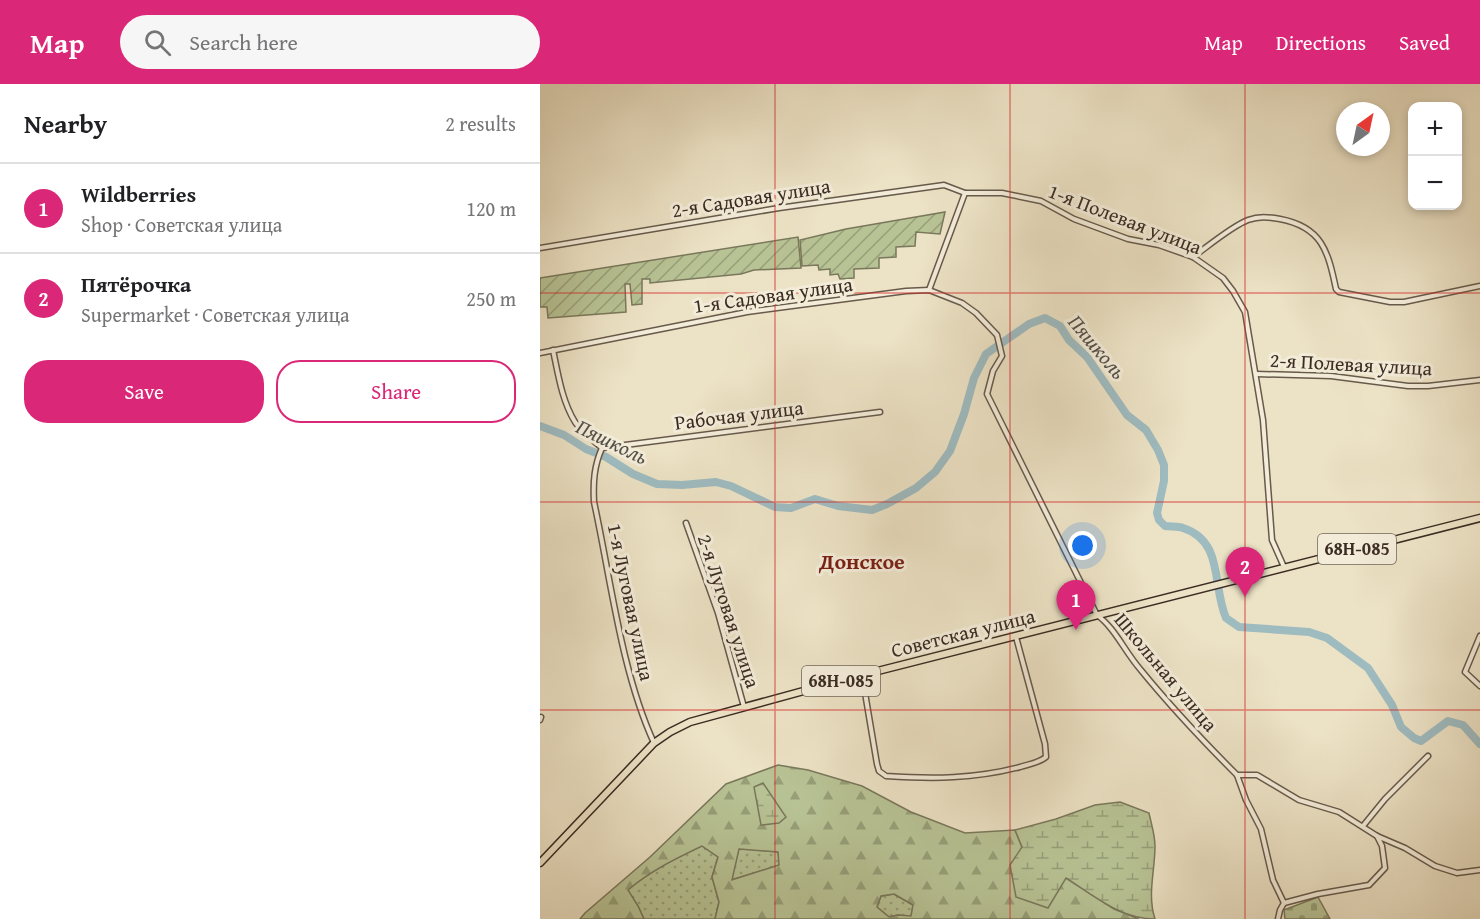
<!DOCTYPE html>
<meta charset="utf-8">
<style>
body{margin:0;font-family:"Gentium Book Plus",serif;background:#f6f6f6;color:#202124}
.controls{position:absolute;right:18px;top:18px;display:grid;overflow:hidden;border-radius:12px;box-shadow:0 3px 9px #0003}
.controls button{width:54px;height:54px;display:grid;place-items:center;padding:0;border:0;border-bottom:2px solid #e0e0e0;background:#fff;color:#202124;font:30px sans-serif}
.compass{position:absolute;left:796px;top:18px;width:54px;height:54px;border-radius:50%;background:#fff;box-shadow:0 3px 9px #0003;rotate:33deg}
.you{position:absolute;left:543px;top:462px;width:21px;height:21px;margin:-15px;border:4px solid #fff;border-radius:50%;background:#1a73e8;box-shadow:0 0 0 9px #1a73e833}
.badge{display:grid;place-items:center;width:39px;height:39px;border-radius:50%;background:#db2777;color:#fff;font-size:20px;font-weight:700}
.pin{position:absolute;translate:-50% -50px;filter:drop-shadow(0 2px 3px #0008)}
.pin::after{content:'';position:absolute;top:32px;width:21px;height:18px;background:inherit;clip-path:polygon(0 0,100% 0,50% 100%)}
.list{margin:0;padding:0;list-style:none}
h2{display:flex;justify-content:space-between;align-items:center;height:78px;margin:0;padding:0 24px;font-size:26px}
h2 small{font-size:20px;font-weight:400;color:#757577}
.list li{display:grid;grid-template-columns:39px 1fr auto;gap:18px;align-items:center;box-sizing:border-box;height:90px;padding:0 24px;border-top:2px solid #e0e0e0}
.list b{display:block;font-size:22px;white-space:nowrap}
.list p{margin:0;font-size:20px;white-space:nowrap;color:#757577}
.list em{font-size:20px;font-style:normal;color:#757577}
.actions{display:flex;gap:12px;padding:18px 24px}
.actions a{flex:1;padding:14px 0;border:2px solid #db2777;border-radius:24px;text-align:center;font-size:21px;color:#db2777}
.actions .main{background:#db2777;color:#fff}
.icon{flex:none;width:33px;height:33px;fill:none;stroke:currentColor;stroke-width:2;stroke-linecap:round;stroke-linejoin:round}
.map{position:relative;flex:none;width:940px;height:835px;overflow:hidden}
header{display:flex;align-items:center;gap:36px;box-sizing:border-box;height:84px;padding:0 30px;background:#db2777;color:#fff}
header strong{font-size:28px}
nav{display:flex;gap:33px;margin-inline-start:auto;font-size:21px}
.search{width:420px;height:54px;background:#f6f6f6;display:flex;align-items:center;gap:15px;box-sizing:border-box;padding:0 21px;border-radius:33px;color:#757577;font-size:22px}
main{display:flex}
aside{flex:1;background:#fff}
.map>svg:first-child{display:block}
.grass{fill:url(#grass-dots);stroke:#7a785c;stroke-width:1.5}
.forest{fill:url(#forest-firs);stroke:#7a785c;stroke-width:1.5;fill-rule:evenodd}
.wetland{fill:url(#wetland-marsh);stroke:#7a785c;stroke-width:1.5}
.cemetery{fill:url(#cemetery-stones);stroke:#7a785c;stroke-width:1.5}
.garden{fill:url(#garden-furrows);stroke:#7a785c;stroke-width:1.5}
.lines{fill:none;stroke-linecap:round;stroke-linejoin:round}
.river{stroke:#9ebbc0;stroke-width:8}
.street-casing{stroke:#675a4c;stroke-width:7}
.primary-casing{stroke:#3b2c23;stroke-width:9}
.street{stroke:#f3ecd9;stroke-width:4}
.primary{stroke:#ece2c5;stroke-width:6}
.grid{fill:none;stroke:#d62828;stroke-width:1.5;stroke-opacity:0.55}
.labels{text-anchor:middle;stroke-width:6;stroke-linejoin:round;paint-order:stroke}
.shield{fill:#f3ecd9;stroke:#72665a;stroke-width:1.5}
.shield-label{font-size:18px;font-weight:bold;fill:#3b2c23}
.street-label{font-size:20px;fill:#3b2c23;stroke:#f3ecd9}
.water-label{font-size:21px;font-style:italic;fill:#54504a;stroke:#f3ecd9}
.quarter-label{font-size:22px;font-weight:bold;fill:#7a1f14;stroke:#f3ecd9}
</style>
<header>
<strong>Map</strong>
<div class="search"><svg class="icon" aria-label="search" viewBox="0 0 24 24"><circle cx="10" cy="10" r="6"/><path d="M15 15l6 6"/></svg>Search here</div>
<nav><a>Map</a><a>Directions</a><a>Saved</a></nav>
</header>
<main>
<aside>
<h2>Nearby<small>2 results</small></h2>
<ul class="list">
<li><span class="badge">1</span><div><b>Wildberries</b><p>Shop · Советская улица</p></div><em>120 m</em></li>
<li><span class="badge">2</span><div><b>Пятёрочка</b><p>Supermarket · Советская улица</p></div><em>250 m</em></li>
</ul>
<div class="actions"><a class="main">Save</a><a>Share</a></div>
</aside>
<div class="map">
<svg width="940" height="835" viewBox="0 0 940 835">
<defs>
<pattern id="grass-dots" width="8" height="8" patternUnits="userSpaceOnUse" patternTransform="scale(1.5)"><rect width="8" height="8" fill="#b8c395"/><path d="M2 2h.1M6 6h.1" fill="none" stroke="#979f79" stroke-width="1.8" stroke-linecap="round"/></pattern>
<pattern id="forest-firs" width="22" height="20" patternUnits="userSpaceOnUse" patternTransform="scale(1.5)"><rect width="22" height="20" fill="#b8c395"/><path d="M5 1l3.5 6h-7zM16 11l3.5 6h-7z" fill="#979f79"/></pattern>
<pattern id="wetland-marsh" width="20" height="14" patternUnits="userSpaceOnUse" patternTransform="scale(1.5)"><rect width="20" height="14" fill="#b8c395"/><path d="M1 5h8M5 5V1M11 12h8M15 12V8" fill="none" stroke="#979f79"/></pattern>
<pattern id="cemetery-stones" width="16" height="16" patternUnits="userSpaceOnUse" patternTransform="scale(1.5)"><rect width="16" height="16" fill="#b8c395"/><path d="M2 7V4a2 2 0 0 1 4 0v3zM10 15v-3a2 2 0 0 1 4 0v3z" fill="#979f79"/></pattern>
<pattern id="garden-furrows" width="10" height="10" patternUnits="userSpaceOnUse" patternTransform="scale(1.5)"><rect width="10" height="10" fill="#b8c395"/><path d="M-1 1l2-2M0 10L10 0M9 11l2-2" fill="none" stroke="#979f79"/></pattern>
</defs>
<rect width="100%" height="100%" fill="#ece2c5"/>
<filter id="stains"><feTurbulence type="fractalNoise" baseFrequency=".00333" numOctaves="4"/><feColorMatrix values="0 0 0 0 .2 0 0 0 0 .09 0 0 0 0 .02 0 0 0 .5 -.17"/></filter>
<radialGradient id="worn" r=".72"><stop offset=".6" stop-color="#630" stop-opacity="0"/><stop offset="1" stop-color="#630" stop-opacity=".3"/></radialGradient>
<g class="grass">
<path d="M162,762L178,773L172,793L179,818L175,835H104L98,822L87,806C110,787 135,775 162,762Z"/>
<path d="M199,764L238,768L240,781L191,796Z"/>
<path d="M354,810L373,821L371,833L358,831L349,833L337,823L341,812Z"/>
</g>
<path class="forest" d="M238,681L268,686L322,702L371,728L425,749L475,746L482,763L526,794L574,825L599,835H175L179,818L172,793L178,773L162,762C135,775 110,787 88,806L98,822L104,835H40L45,829L110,773L186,700ZM199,765L238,768L239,781L192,796ZM354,810L373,821L371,832L358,831L349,833L337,823L341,812Z"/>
<g class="wetland">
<path d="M223,699L246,733L239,739L221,741L214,703Z"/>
<path d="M580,718L609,729C611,739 615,751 615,762C615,787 607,811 615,835C581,835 554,812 526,794L508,824L476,813L470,781L482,763L475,746L516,735L555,721Z"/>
</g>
<path class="cemetery" d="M778,813L790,835H745L744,826Z"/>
<g class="garden">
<path d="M405,128L400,150L376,148L375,162L356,163V173L339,174V184L314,185V194L300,195L298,190L290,191V185L279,186L278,181L262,182L260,156L306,145Z"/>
<path d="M258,153L261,184L214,186L201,190L110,199V195H102V220L92,221L90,200H85L86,228L8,234L7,223H0V194Z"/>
</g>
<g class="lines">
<path class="river" d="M0,342L24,351L46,365L66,373L93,390L117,400L142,401L176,398L191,402L235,423L251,424L275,415L298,422L332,426L347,420L376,404L395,388L410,367L424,330L434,294L446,270L489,240L505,234L520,242L529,256L547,273L587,331L606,346L618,366L624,381V397L617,429L619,436L625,442C631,443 638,442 643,444C684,457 672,502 686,534L699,543L769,548L787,554L828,584L852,621L861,643L874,654L881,657L908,637L923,641L940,660"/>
<defs>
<g id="street">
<path d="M0,164L239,124L404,101L425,109H462L501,117L534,135L588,155L619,161L653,173L683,194L693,207L705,228L723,336L732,456L744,483"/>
<path d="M653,173C667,163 692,142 708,136C719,132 728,133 740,135C782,143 788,167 796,205L799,208L850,218H864L940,202"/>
<path d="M389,206L425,109"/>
<path d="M13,266C18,290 22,317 35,338C42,348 53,356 62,364"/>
<path d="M0,269L207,228L366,207L389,206L422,219L436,229L457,251L462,272L453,287L447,310L557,531C575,544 585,568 600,585C631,623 662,656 697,691H717L759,716L799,728L837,752L865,764L895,782L917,789L940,786"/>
<path d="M716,290L791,292L868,302H888L940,296"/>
<path d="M62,364C54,382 53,398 54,418C71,496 81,587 114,659"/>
<path d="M62,364L340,328"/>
<path d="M146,439L178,529L204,623"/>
<path d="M940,552L925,588L940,602"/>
<path d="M322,591L337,680L339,687L346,692C393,695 434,695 480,683C489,680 499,679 506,673L505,660L476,553"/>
<path d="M0,636L1,633"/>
<path d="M697,691L706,716L721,745L733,796L744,819L778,810L829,801L845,784L842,762L837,752"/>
<path d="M823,742L845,715L888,672"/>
<path d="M738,835L740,826L744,819"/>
</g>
<path id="primary" d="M0,779L114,659L130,648L150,638L322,591L940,434"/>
</defs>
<use href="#street" class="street-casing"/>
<use href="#primary" class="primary-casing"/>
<use href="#street" class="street"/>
<use href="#primary" class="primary"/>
</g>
<path class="grid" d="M235,0V835M470,0V835M705,0V835M0,209H940M0,418H940M0,626H940"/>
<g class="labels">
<g class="shield">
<rect x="778" y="450" width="78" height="30" rx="4.5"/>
<rect x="262" y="582" width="78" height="30" rx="4.5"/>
</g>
<g class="shield-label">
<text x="817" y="471">68Н-085</text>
<text x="301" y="603">68Н-085</text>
</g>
<g class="street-label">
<text transform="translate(211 114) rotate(-9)" y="7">2-я Садовая улица</text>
<text transform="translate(585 135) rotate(21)" y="7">1-я Полевая улица</text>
<text transform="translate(233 211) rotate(-8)" y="7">1-я Садовая улица</text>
<text transform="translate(811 280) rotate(3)" y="7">2-я Полевая улица</text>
<text transform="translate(199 331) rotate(-7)" y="7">Рабочая улица</text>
<text transform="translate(91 518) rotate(78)" y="7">1-я Луговая улица</text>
<text transform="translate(189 527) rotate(72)" y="7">2-я Луговая улица</text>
<text transform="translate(423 549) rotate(-14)" y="7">Советская улица</text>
<text transform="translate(626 588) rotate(50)" y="7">Школьная улица</text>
</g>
<g class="water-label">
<text transform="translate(557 263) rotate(50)" y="7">Пяшколь</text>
<text transform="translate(72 358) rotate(26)" y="7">Пяшколь</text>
</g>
<g class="quarter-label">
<text x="322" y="485">Донское</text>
</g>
</g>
<rect width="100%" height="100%" filter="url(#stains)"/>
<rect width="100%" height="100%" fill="url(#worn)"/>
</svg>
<div class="controls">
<button>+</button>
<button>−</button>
</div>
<svg class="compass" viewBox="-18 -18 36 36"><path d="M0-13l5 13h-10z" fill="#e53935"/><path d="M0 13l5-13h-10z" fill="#757577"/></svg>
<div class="you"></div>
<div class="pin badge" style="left:536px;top:546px">1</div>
<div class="pin badge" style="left:705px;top:513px">2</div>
</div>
</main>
